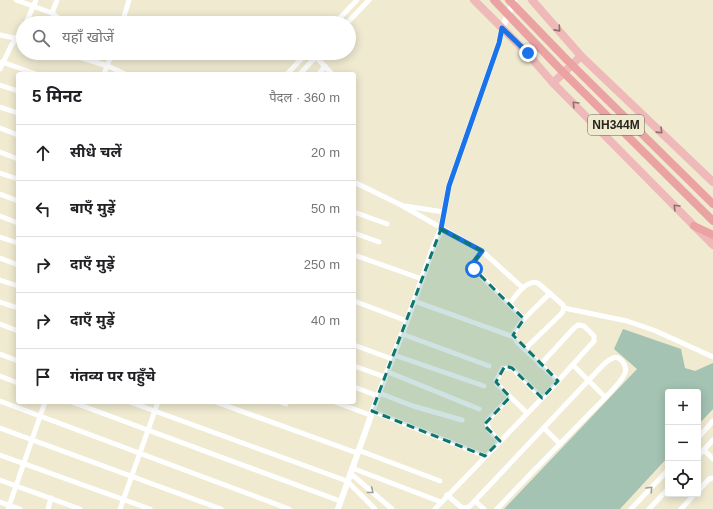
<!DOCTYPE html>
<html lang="hi">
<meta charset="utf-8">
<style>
body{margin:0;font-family:Arial,"Noto Sans Devanagari",sans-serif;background:#f2f2f2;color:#202124}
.controls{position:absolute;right:12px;bottom:12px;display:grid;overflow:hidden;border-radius:4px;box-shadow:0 2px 10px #0003}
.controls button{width:36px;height:36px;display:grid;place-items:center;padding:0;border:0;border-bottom:1px solid #e0e0e0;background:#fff;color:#202124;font:20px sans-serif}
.stop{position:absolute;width:12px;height:12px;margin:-9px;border:3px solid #1a73e8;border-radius:50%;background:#fff}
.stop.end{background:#1a73e8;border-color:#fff;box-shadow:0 1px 4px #0008}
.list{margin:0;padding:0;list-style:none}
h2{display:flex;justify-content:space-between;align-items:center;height:52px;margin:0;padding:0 16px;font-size:17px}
h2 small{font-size:13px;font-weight:400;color:#757577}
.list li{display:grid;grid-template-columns:26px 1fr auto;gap:12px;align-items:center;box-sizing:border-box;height:56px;padding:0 16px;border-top:1px solid #e0e0e0}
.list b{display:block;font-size:15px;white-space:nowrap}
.list em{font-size:13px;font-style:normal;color:#757577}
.icon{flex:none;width:22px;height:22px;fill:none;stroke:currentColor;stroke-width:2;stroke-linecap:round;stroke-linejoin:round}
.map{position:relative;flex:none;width:713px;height:509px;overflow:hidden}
.search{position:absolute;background:#fff;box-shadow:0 2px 10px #0003;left:16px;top:16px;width:340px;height:44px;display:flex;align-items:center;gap:10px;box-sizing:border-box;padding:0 14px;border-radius:22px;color:#757577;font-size:15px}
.panel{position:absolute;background:#fff;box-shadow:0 2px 10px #0003;left:16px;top:72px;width:340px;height:332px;border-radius:4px}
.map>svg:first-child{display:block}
.green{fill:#a4c3b2}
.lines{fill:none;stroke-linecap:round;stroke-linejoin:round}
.minor{stroke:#fff;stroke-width:5}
.tertiary{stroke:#fff;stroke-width:6}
.primary{stroke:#efb9b9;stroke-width:8}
.trunk{stroke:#eaa2a2;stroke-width:8}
.oneway{stroke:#8b6f6a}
.oneway2{stroke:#9e9d99}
.route{stroke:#1a73e8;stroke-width:5}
.marked{fill:#0f766e;fill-opacity:0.2;stroke:#0f766e;stroke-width:3;stroke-dasharray:8 5;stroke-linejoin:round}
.labels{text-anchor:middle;stroke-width:4;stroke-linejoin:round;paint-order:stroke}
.shield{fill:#efead0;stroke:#636052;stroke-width:1}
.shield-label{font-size:12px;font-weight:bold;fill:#27251c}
</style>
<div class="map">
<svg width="713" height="509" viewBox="0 0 713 509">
<rect width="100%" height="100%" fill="#efead0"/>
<path class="green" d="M623,329L681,349L685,368L695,371L713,363V409L698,425V392H668V457L620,509H504L637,369L614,349Z"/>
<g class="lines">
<g class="minor">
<path d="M16,0L52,13L57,0"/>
<path d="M52,13L65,23"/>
<path d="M26,23L36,0"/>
<path d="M122,23L129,0"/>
<path d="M335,23L357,0"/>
<path d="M347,23L369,0"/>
<path d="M0,35L23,40"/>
<path d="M66,53L108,66L125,74"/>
<path d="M316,57L332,74"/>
<path d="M2,62L36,74"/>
<path d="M0,69L11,46L23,28"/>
<path d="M104,74L112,53"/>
<path d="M287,74L307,53"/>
<path d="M300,74L319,53"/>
<path d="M319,74L325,66"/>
<path d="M0,85L18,91"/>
<path d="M0,107L18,113"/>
<path d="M0,128L18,135"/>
<path d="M0,152L18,159"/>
<path d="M0,173L18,179"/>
<path d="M354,182L401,205L482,251L473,263L474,269L524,319"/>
<path d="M0,194L18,201"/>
<path d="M405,206L444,212"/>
<path d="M354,212L387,224"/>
<path d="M0,216L18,223"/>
<path d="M354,233L379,242"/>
<path d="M0,237L18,243"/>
<path d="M482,251L523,288"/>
<path d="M354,255L422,279"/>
<path d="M0,258L18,265"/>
<path d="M0,280L18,286"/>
<path d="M550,293C542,302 517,323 514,333C513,336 515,339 517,342L558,381"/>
<path d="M354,301L407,321"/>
<path d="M414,301L514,337"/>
<path d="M0,302L18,308"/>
<path d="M509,304C516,296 526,279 538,283L563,305L564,308L562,313L525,349"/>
<path d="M564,308L627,321L656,331L713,357"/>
<path d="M0,324L18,331"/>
<path d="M402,334L489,366"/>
<path d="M354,345L392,359"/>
<path d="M0,354L18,361"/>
<path d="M394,355L484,386"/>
<path d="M573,365L605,397"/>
<path d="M354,366L385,377"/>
<path d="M388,372L479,409"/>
<path d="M0,376L18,383"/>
<path d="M354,387L378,396"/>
<path d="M379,393L413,406L462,420"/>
<path d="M0,401L289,509"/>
<path d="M72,402L340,501"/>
<path d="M130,402L347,481L375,509"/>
<path d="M216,402L357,453"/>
<path d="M280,402L286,404"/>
<path d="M335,402L370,415"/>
<path d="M372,411L485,456"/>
<path d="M527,413L497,384L496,381L503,368H512L542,398"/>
<path d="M0,428L221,509"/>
<path d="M544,428L560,444"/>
<path d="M698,438L713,421"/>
<path d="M500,441C494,435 485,429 488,420L510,397"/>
<path d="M358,450L440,481"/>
<path d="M704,450L713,459"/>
<path d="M0,455L150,509"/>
<path d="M698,456L713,440"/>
<path d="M352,468L441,502"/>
<path d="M350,473L392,509"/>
<path d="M0,480L80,509"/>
<path d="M698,491L709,479L713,478"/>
<path d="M447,495L461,507L466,508L470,506L604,364C612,357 619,353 625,366C626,369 626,372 624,375C619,385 599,404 590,413C559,445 527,477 497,509"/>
<path d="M475,501L484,509"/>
<path d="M0,502L20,509"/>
<path d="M8,509L45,402"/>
<path d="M48,509L51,498"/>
<path d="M120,509L158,402"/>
<path d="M435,509L549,391L594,341V336L584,326L578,325L574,328L540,365"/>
<path d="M631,509L668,470"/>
<path d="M649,509L668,489"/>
<path d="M681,509L695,494"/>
</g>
<path class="tertiary" d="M338,509L379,393L407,321L433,248L441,229L449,186L499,43L502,28L514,1"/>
<g class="primary">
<path d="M474,0L527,53L553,83L713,245"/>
<path d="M532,0L581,56L713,182"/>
<path d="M553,83L581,56"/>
</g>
<g class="trunk">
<path d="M494,0L560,69L713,221"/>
<path d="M509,0L568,61L713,204"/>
<path d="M694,226L713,235"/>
</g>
</g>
<defs><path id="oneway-chevron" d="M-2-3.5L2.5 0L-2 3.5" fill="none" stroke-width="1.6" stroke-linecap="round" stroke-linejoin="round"/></defs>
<g class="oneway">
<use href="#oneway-chevron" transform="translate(558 29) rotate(48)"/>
<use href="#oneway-chevron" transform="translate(575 104) rotate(-135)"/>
<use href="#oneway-chevron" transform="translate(660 131) rotate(44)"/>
<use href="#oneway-chevron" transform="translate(676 207) rotate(-135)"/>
</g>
<g class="oneway2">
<use href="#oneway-chevron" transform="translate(650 489) rotate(-47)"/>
<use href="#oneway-chevron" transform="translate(371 491) rotate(39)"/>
</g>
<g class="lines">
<path class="route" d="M474,269L473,263L482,251L441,229L449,186L499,43L502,28L528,53"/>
</g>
<path class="marked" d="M441,229L482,251L471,266L524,319L513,335L558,381L542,398L512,368L505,366L496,382L510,397L484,425L500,441L485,456L372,411Z"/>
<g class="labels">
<rect class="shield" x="588" y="115" width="56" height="20" rx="3"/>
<g class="shield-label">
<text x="616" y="129">NH344M</text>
</g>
</g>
</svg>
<div class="controls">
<button>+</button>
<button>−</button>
<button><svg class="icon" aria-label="locate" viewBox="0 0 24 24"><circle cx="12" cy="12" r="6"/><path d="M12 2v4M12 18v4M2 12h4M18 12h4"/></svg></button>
</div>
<div class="stop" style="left:474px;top:269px"></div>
<div class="stop end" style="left:528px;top:53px"></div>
<div class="search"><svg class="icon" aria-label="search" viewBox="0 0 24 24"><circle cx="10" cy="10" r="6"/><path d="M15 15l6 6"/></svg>यहाँ खोजें</div>
<section class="panel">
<h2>5 मिनट<small>पैदल · 360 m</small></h2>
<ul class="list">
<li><svg class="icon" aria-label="ahead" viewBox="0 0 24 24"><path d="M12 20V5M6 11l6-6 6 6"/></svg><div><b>सीधे चलें</b></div><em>20 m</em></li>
<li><svg class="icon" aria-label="left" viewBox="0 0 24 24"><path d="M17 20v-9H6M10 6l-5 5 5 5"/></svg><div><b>बाएँ मुड़ें</b></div><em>50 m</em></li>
<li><svg class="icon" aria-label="right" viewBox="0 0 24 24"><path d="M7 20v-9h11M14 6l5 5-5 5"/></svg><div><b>दाएँ मुड़ें</b></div><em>250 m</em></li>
<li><svg class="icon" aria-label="right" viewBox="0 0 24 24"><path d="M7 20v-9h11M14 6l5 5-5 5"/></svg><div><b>दाएँ मुड़ें</b></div><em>40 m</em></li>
<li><svg class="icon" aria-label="arrive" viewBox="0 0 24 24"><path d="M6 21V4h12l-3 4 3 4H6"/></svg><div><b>गंतव्य पर पहुँचे</b></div></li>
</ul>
</section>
</div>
